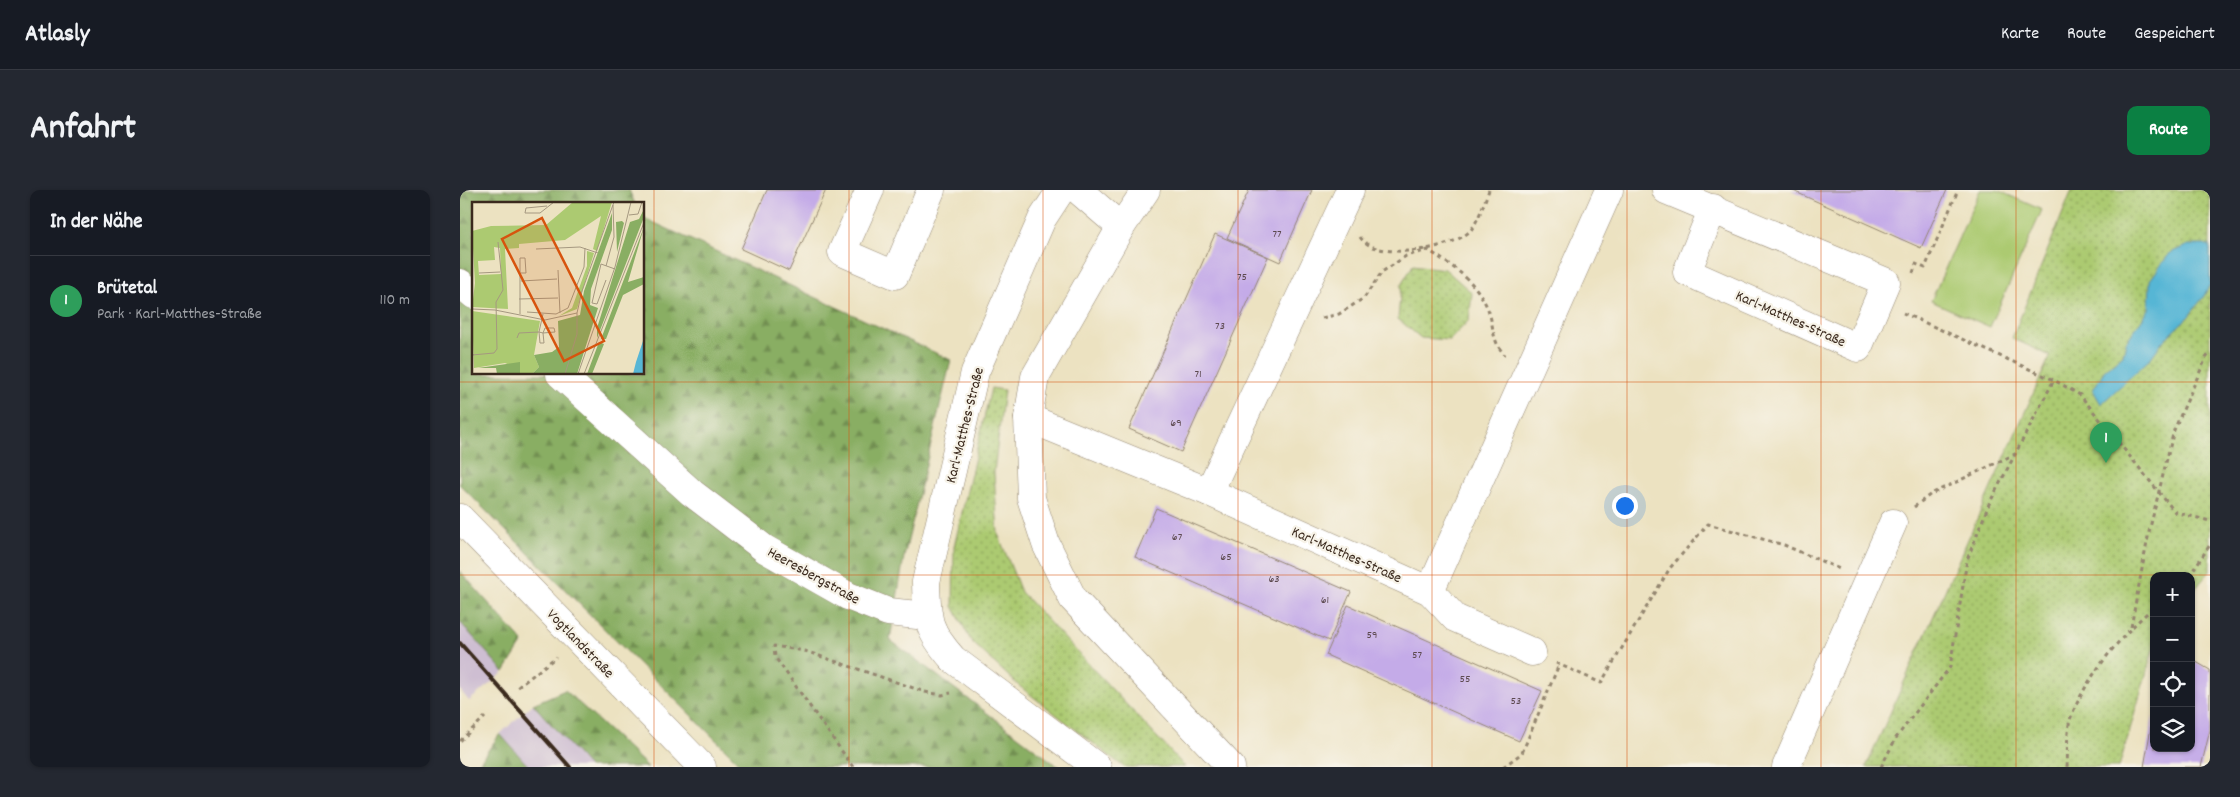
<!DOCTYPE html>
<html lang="de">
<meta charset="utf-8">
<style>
body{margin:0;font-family:Dekko,sans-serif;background:#242831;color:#f1f3f6}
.controls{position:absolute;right:15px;bottom:15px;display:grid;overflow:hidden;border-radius:10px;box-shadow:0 1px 4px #0004}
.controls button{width:45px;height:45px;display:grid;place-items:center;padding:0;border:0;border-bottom:1px solid #363941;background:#171b24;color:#f1f3f6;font:25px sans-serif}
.you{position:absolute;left:1164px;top:315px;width:18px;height:18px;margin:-12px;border:4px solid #fff;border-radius:50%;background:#1a73e8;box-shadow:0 0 0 8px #1a73e833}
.badge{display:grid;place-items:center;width:32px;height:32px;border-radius:50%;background:#0b8043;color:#fff;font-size:16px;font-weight:700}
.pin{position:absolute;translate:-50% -41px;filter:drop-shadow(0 1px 2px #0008)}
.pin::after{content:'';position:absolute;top:26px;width:18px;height:15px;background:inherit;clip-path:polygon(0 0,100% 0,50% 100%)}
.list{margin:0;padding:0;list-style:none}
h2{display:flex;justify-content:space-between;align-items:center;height:65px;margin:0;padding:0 20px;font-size:21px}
h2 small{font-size:16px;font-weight:400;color:#9ea1a6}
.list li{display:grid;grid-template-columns:32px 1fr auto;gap:15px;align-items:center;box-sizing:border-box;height:90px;padding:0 20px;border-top:1px solid #363941}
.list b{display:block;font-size:19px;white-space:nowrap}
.list p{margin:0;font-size:16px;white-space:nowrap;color:#9ea1a6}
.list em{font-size:16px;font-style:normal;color:#9ea1a6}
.icon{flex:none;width:28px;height:28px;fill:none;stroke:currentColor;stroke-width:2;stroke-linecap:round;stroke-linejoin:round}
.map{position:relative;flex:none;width:1750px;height:577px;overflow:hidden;border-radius:10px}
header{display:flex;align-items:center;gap:30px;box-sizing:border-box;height:70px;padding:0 25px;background:#171b24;border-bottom:1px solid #363941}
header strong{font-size:24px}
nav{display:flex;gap:28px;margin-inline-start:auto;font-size:18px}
.intro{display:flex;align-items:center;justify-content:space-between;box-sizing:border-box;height:120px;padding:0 30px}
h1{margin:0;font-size:35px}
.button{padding:12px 22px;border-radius:10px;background:#0b8043;color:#fff;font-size:18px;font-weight:700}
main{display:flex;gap:30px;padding:0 30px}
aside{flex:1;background:#171b24;border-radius:10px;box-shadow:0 1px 4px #0004}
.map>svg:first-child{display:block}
.railway{fill:#cebed2}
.grass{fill:url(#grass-dots);stroke:#747a48}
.forest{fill:url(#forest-firs);stroke:#626c40}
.garden{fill:#acca71;stroke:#747a48}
.water{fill:#57b6d5;stroke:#49707a}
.building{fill:#c4abe8}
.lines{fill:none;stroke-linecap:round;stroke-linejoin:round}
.minor-casing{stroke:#948670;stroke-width:29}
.major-casing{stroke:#948670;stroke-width:29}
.path{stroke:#948670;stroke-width:3;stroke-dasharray:4 4;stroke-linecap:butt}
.minor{stroke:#fff;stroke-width:28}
.major{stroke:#fff;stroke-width:28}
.rail{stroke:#3b2a1e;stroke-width:4}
.grid{fill:none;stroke:#d7540e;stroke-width:1;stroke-opacity:0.55}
.labels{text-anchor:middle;stroke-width:4.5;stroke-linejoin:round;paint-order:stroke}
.number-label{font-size:12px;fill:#5d4a50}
.street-label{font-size:15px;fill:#3b2a1e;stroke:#f7f3e8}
.inset-road{fill:none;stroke:#a59880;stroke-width:1}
.view{fill:#d7540e;fill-opacity:0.15;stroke:#d7540e;stroke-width:2.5}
.inset-edge{fill:none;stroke:#3b2a1e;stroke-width:2.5}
</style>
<header>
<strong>Atlasly</strong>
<nav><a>Karte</a><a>Route</a><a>Gespeichert</a></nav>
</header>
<div class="intro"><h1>Anfahrt</h1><a class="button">Route</a></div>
<main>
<aside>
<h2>In der Nähe<small></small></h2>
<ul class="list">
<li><span class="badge" style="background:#2e9e5b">1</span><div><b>Brütetal</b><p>Park · Karl-Matthes-Straße</p></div><em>110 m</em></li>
</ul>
</aside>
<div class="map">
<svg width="1750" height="577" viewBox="0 0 1750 577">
<defs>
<pattern id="grass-dots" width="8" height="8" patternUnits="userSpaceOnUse" patternTransform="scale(1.25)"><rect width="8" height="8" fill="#acca71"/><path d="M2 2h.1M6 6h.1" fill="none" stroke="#8da45c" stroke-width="1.8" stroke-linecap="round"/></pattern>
<pattern id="forest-firs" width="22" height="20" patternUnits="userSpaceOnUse" patternTransform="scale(1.25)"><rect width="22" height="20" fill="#89ae63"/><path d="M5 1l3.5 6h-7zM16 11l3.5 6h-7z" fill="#718e51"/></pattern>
</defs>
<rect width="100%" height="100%" fill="#f7f3e8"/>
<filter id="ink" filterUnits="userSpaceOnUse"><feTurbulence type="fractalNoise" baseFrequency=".02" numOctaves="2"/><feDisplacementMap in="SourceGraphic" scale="10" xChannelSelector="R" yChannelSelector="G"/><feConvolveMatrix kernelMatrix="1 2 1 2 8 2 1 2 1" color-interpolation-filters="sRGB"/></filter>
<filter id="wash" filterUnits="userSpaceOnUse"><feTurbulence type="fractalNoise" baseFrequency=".0096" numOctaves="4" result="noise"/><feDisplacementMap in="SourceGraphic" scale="20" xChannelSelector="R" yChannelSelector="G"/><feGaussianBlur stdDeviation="1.12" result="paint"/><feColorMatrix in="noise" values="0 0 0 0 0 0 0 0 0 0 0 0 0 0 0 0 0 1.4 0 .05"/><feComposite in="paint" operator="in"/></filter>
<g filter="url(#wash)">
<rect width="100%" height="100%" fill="#ece2c1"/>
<g class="railway">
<path d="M0,432L44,482L9,511L0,500Z"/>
<path d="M73,514L129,577H69L40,544Z"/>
</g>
<g class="grass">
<path d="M1612,0H1750V381L1731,404V386H1694V457L1659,577H1406L1590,166L1552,148Z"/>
<path d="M953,75L985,79L1012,103L1009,130L990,150L961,148L938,129L941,95Z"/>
<path d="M531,198L544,200L534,282L538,344L561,402L725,577H664L558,495L511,451L493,416L494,357Z"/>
</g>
<g class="forest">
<path d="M0,0H169L175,14H14V184H184V28L491,170L444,367L430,450L599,577H283L0,295Z"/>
<path d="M0,381L63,452L44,482L0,432Z"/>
<path d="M105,500L186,575L188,577H129L73,514Z"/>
<path d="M40,544L69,577H16Z"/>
</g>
<path class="garden" d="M1520,0H1537L1582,20L1530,137L1471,111Z"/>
<path class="water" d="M1728,55H1750V94L1744,106L1729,126L1703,151L1690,169L1641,214L1633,200L1644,181L1663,165L1666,152L1689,119L1690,90L1710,63Z"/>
<g id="blocks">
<g class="building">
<path d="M307,0H366L329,81L281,59Z"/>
<path d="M789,0H852L820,72L767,48Z"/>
<path d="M1331,0H1487L1461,58Z"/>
<path d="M755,44L808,67L721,262L669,239Z"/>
<path d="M696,318L891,402L869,451L675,367Z"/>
<path d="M888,415L1082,501L1059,551L866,465Z"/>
<path d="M1731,469L1750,480V540L1741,577H1684L1693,526L1694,558H1731Z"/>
</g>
</g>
</g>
<g filter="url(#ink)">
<use href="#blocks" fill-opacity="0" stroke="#948670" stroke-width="1"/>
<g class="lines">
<defs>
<g id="minor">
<path d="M410,0L382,62L435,85L471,0"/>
<path d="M601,0L582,29L515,182L466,392C467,430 467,440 493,469L637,577"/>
<path d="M618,0L661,37"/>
<path d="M686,0L661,37L575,187L568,228L571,308L586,354L613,409L771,577"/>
<path d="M1206,0L1426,92L1398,158L1227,82L1253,18"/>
<path d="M0,93L14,105"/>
<path d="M100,184L232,303L305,359L388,406L428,422L467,426"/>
<path d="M568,228L749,302L970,401L995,428L1072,462"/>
<path d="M749,302L890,0"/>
<path d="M970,401L1149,0"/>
<path d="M1326,577L1433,333"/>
</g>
<path id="major" d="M0,328L242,577"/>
</defs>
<use href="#minor" class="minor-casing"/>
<use href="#major" class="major-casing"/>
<g class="path">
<path d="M900,47C917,72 989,60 1009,42C1017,35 1025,10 1029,0"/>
<path d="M1453,83L1456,74L1465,78L1498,0"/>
<path d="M1443,123L1594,190L1620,205L1715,322L1750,331"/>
<path d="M862,128L879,124L904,108L922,82L946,66L968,60C994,77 1018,92 1029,122C1034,138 1032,152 1045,165"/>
<path d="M1454,317L1471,304L1555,264"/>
<path d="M1729,386L1750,355"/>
<path d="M1671,437L1689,342L1714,240L1746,168L1750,163"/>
<path d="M1096,473L1141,493L1210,378L1248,334L1324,355L1382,380"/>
<path d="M58,497L96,467"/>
<path d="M0,551L25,527"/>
<path d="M393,577L315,467L314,456L345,461L465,502L482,505L491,503"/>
<path d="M1043,577L1062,563L1098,477"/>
<path d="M1421,577L1436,548L1490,477L1507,370L1529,314L1594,190"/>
<path d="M1607,577C1608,562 1606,541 1611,527C1627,486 1661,445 1694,417"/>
</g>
<use href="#minor" class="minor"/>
<use href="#major" class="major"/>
<path class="rail" d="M0,453L110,577"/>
</g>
</g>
<path class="grid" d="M194,0V577M389,0V577M583,0V577M778,0V577M972,0V577M1167,0V577M1361,0V577M1556,0V577M0,192H1750M0,385H1750"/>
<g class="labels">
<g class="number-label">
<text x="817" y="47">77</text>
<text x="782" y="90">75</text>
<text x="760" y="139">73</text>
<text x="738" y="187">71</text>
<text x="716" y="236">69</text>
<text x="717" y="350">67</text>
<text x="766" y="370">65</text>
<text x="814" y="392">63</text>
<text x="865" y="413">61</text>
<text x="912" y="448">59</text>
<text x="957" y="468">57</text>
<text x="1005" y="492">55</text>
<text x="1056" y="514">53</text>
</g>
<g class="street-label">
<text transform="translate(1331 128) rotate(24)" y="5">Karl-Matthes-Straße</text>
<text transform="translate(504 235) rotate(-76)" y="5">Karl-Matthes-Straße</text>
<text transform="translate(887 364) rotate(24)" y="5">Karl-Matthes-Straße</text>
<text transform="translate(354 385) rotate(29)" y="5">Heeresbergstraße</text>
<text transform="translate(121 453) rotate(46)" y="5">Vogtlandstraße</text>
</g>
</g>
<g transform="translate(12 12)">
<rect width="172" height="172" fill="#ece2c1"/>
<path d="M101,0H140L125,49L121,47L129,14L93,38L47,42V46L33,47L36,107L0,105L3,81L0,29L19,24L74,23ZM22,45L28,46L29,72L7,73L6,59L23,58ZM115,49L122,51L105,107L87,114L100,106L115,64ZM0,109L68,119L62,153L67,165L60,172H48L47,167L33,161L2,166Z" fill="#acca71" fill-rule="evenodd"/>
<path d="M172,7V15L125,136V126L158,20L167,17ZM140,11V28L119,87L118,103L126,106L105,172H60L67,165L62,153L80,150L87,145L86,119L108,113L112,89ZM150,19L152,21L145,50L144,20ZM172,25L156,80L172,75V82L151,93L134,137H129ZM127,140L132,142L120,172H115ZM48,160V172H25L24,166H6Z" fill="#89ae63"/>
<path d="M172,136L171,172H161L164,160Z" fill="#57b6d5"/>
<path class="inset-road" d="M75,4L54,6L53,11H68L82,0M157,13L166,12L170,0M64,47L108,45L126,51M134,64L142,35L141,3M86,68L88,111M7,71L28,70M134,78L125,102L120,101L129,62L143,67M49,79L85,77M47,97L86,96M0,107L23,108L73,118L105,111M55,110L84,112L96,106L112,65L113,46M48,112V56H53L54,71H49M45,136L47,131L67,130L71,131L83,130L82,126H73L71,131L72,141H68L67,130L71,112M0,153L22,151L25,147L24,100L31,88L26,40M93,172L105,132V111L110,89L142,0M106,172L143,65L159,0M112,172L173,18"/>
<path class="view" d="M70,16L132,139L92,159L30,37Z"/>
<rect width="172" height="172" class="inset-edge"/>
</g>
</svg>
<div class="controls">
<button>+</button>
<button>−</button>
<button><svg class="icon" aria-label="locate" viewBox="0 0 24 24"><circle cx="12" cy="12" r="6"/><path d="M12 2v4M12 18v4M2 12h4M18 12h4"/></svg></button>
<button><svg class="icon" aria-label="layers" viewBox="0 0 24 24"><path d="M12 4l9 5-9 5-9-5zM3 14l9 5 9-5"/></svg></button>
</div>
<div class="you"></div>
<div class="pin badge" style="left:1646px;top:273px;background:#2e9e5b">1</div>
</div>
</main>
